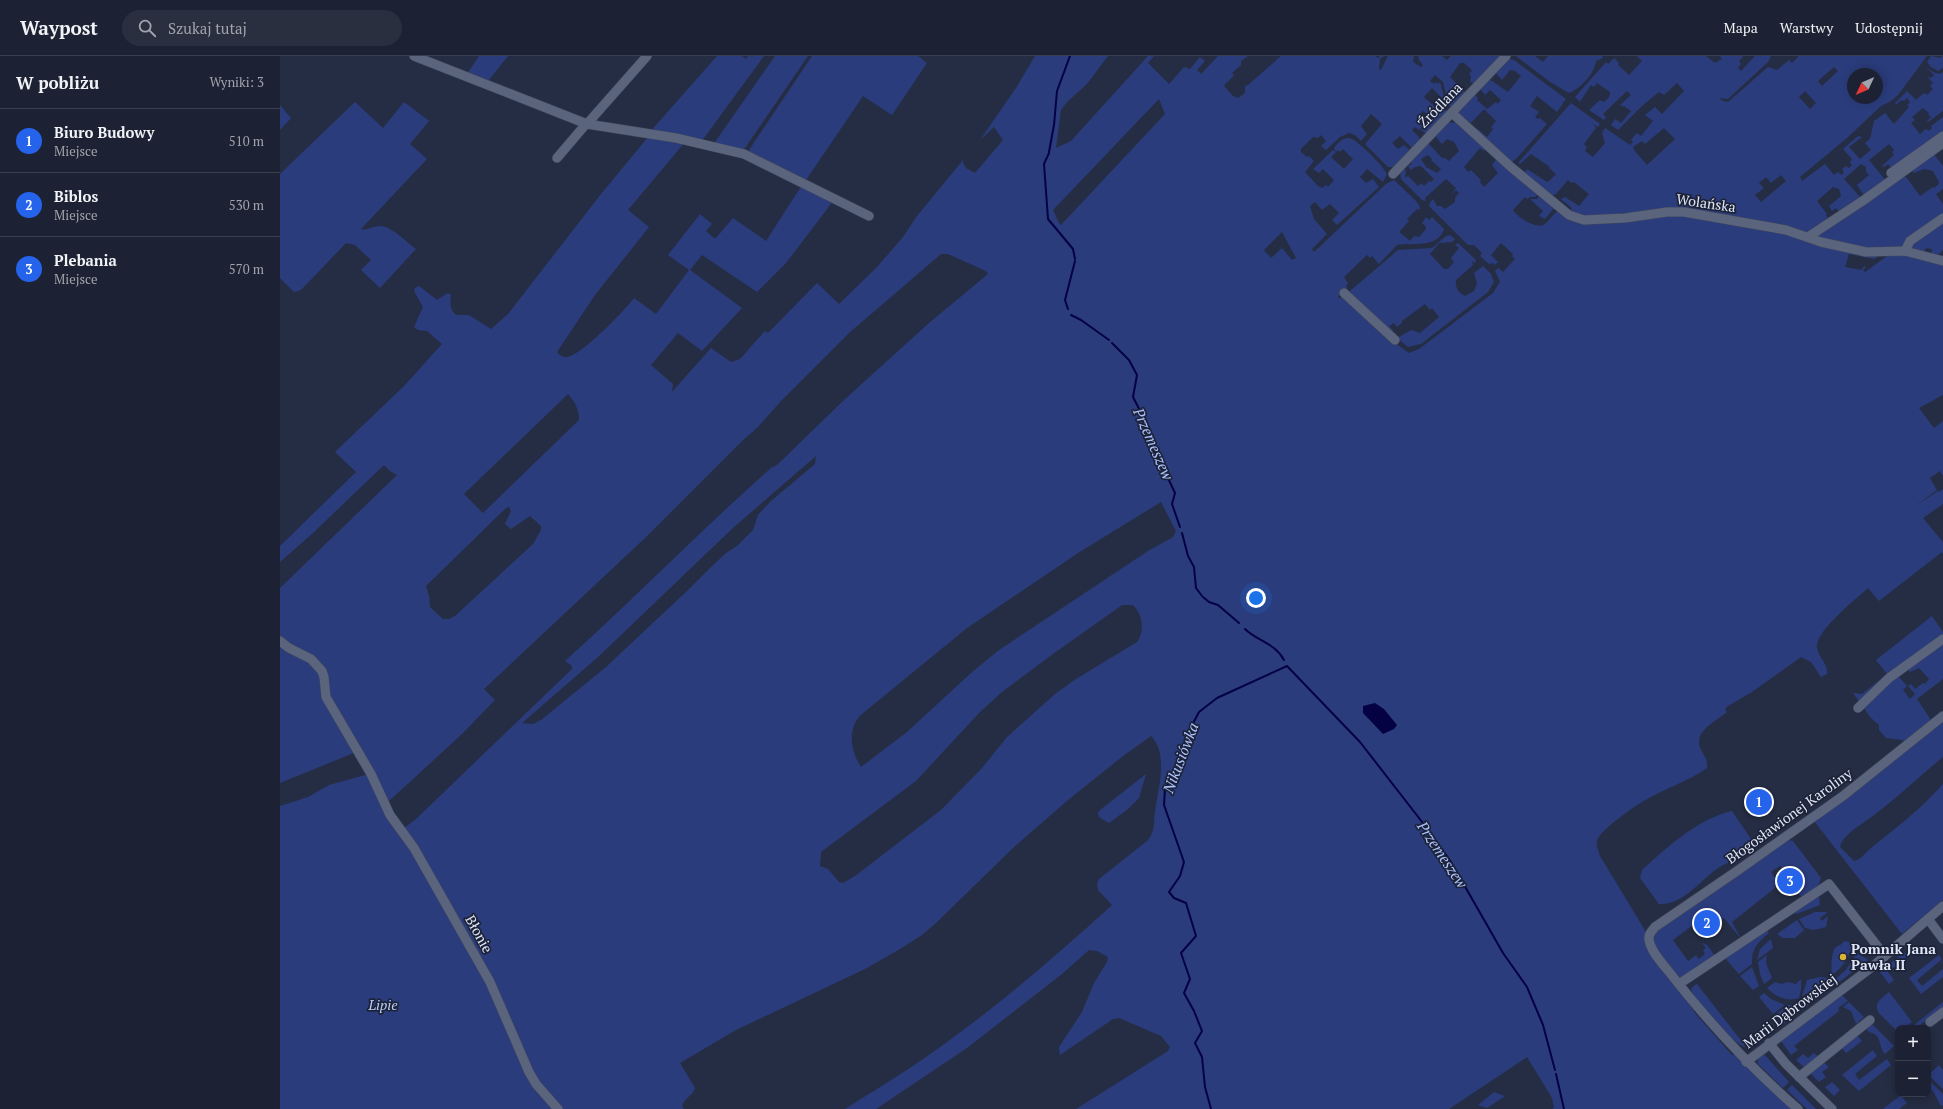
<!DOCTYPE html>
<html lang="pl">
<meta charset="utf-8">
<style>
body{margin:0;font-family:"PT Serif",serif;background:#292f3f;color:#f1f3f6}
.controls{position:absolute;right:12px;bottom:12px;display:grid;overflow:hidden;border-radius:8px;box-shadow:0 2px 10px #0003}
.controls button{width:36px;height:36px;display:grid;place-items:center;padding:0;border:0;border-bottom:1px solid #3a3f4e;background:#1c2233;color:#f1f3f6;font:20px sans-serif}
.compass{position:absolute;left:1567px;top:12px;width:36px;height:36px;border-radius:50%;background:#1c2233;box-shadow:0 2px 10px #0003;rotate:226deg}
.you{position:absolute;left:976px;top:542px;width:14px;height:14px;margin:-10px;border:3px solid #fff;border-radius:50%;background:#1a73e8;box-shadow:0 0 0 6px #1a73e833}
.badge{display:grid;place-items:center;width:26px;height:26px;border-radius:50%;background:#2563eb;color:#fff;font-size:13px;font-weight:700}
.pin{position:absolute;translate:-50% -50%;border:2px solid #fff;box-shadow:0 1px 4px #0006}
.list{margin:0;padding:0;list-style:none}
h2{display:flex;justify-content:space-between;align-items:center;height:52px;margin:0;padding:0 16px;font-size:17px}
h2 small{font-size:13px;font-weight:400;color:#a0a4ac}
.list li{display:grid;grid-template-columns:26px 1fr auto;gap:12px;align-items:center;box-sizing:border-box;height:64px;padding:0 16px;border-top:1px solid #3a3f4e}
.list b{display:block;font-size:15px;white-space:nowrap}
.list p{margin:0;font-size:13px;white-space:nowrap;color:#a0a4ac}
.list em{font-size:13px;font-style:normal;color:#a0a4ac}
.icon{flex:none;width:22px;height:22px;fill:none;stroke:currentColor;stroke-width:2;stroke-linecap:round;stroke-linejoin:round}
.map{position:relative;flex:none;width:1663px;height:1053px;overflow:hidden}
header{display:flex;align-items:center;gap:24px;box-sizing:border-box;height:56px;padding:0 20px;background:#1c2233;border-bottom:1px solid #3a3f4e}
header strong{font-size:19px}
nav{display:flex;gap:22px;margin-inline-start:auto;font-size:14px}
.search{width:280px;height:36px;background:#292f3f;display:flex;align-items:center;gap:10px;box-sizing:border-box;padding:0 14px;border-radius:22px;color:#a0a4ac;font-size:15px}
main{display:flex}
aside{flex:1;background:#1c2233}
.map>svg:first-child{display:block}
.green{fill:#2b3c7c;fill-rule:evenodd}
.water{fill:#050244}
.lines{fill:none;stroke-linecap:round;stroke-linejoin:round}
.stream{stroke:#050244;stroke-width:2}
.minor-casing{stroke:#41475b;stroke-width:10}
.minor{stroke:#5a647d;stroke-width:9}
.poi-dot{fill:#d9b434;stroke:#1c2339;stroke-width:1.5}
.labels{text-anchor:middle;stroke-width:3.5;stroke-linejoin:round;paint-order:stroke}
.street-label{font-size:14px;fill:#e1e7f6;stroke:#1c2339}
.poi-label{font-size:14px;font-weight:bold;fill:#e1e7f6;stroke:#1c2339;text-anchor:start}
.park-label{font-size:14px;font-style:italic;fill:#bdccf4;stroke:#1c2339}
.water-label{font-size:15px;font-style:italic;fill:#adc2fd;stroke:#1c2339}
</style>
<header>
<strong>Waypost</strong>
<div class="search"><svg class="icon" aria-label="search" viewBox="0 0 24 24"><circle cx="10" cy="10" r="6"/><path d="M15 15l6 6"/></svg>Szukaj tutaj</div>
<nav><a>Mapa</a><a>Warstwy</a><a>Udostępnij</a></nav>
</header>
<main>
<aside>
<h2>W pobliżu<small>Wyniki: 3</small></h2>
<ul class="list">
<li><span class="badge">1</span><div><b>Biuro Budowy</b><p>Miejsce</p></div><em>510 m</em></li>
<li><span class="badge">2</span><div><b>Biblos</b><p>Miejsce</p></div><em>530 m</em></li>
<li><span class="badge">3</span><div><b>Plebania</b><p>Miejsce</p></div><em>570 m</em></li>
</ul>
</aside>
<div class="map">
<svg width="1663" height="1053" viewBox="0 0 1663 1053">
<rect width="100%" height="100%" fill="#252d44"/>
<g class="green">
<path d="M199,0H228L208,25L187,18Z"/>
<path d="M437,0H462L466,3L468,0H484L421,86L369,77Z"/>
<path d="M495,0H528L465,92L462,94L433,89Z"/>
<path d="M532,0H638L647,7L612,59L583,40L524,127L470,96L469,94Z"/>
<path d="M755,0H828L807,28L787,46L781,54L776,92L791,85L868,0H874L868,7L889,28L904,11L910,13L920,1L925,5L917,14L921,18L938,0H968L961,5V9L952,17L954,19C951,24 946,26 944,30L953,40L958,42L965,37V30L968,29L1001,0H1095L1098,2L1100,0H1104L1100,3L1099,13L1101,14L1108,0H1134L1133,6L1141,11L1143,9L1139,4L1138,0H1162L1167,4L1171,0H1220L1195,28L1190,26L1191,20L1189,18L1192,14L1184,7H1180L1170,21L1186,37L1173,51L1169,50L1163,26L1155,19L1150,25L1154,28L1156,26L1158,28L1160,26L1165,45L1152,32L1144,41L1156,52L1166,54L1167,57L1147,78L1141,74L1151,61L1143,55L1136,62L1144,69L1139,74L1135,71L1132,74L1139,81L1140,86L1133,93L1120,80L1112,87L1118,93L1124,89L1131,95L1115,111H1108L1085,88L1102,68L1091,58L1081,70L1087,78L1081,85L1075,79L1069,77L1060,81L1046,94L1041,90L1046,85L1041,79L1038,82L1033,81L1021,93V96L1027,101L1029,100L1034,105L1025,116L1038,130L1042,132L1046,129L1048,131L1054,124L1043,113L1039,117L1033,113L1053,94L1056,96L1051,101L1064,113L1073,103L1063,93L1060,96L1058,94L1056,96L1054,92C1058,87 1062,82 1069,82C1077,83 1104,111 1107,118L1103,126L1087,113L1080,121L1086,127L1093,123L1099,131L1057,169L1052,164L1059,157L1050,148L1042,154L1035,146L1030,150L1034,163L1047,178L1032,193L1034,196L1106,128L1114,124L1137,146L1140,151L1139,154L1137,153L1127,163L1129,165L1119,176L1130,185L1134,180L1139,181L1146,173V171L1142,167L1146,161L1149,164L1152,161L1164,173C1158,193 1132,186 1117,189L1099,208L1092,200L1090,202L1087,199L1064,221L1068,227L1066,230L1067,232L1058,240L1059,242L1064,241L1115,287L1129,297L1139,293L1213,237L1220,226L1215,215L1218,212L1223,216L1235,203L1232,200L1233,198L1221,187L1211,199L1218,206L1215,209L1213,207L1209,208L1200,200L1202,197L1194,189H1188L1150,151L1149,148L1153,143L1157,150H1161L1165,153L1175,146V142L1179,137L1176,134L1171,139L1176,132L1166,123L1145,142L1146,145L1142,144L1121,123L1120,116L1123,113L1126,114L1125,122L1128,120L1138,130L1141,127L1144,130L1149,125L1151,126L1154,123L1141,110L1135,111L1131,114L1128,110L1132,108L1131,104L1148,87L1162,102H1165L1169,105L1179,95L1174,86L1167,83L1162,88L1155,80L1167,66L1176,67L1205,92L1204,95L1200,92L1184,111L1188,116L1191,114L1201,124L1200,126L1204,131L1218,117L1212,109L1217,102L1260,137L1255,141H1250L1247,143L1245,141L1233,154C1238,162 1257,174 1265,168C1270,164 1273,157 1279,155L1287,161L1405,158L1603,198L1594,203L1569,198L1565,211L1581,214L1584,210L1586,211L1583,214L1585,216L1610,198L1626,197L1663,207V339L1639,352L1654,372L1663,365V420L1660,415L1650,422L1657,434L1634,451L1658,435L1659,436L1663,433V448L1643,462L1663,486V498L1662,496L1599,545L1588,532C1576,543 1534,576 1537,592C1538,601 1549,609 1547,618L1541,621L1531,606L1521,601L1472,636L1448,650L1445,653L1447,656C1435,666 1412,676 1421,694C1425,701 1428,704 1427,712C1407,726 1383,733 1362,746C1353,751 1318,776 1317,785C1316,790 1319,796 1320,800L1415,957L1452,999H1457L1514,1053H1272L1274,1052L1272,1042L1247,1001L1169,1053H796L888,995L890,991L881,980L839,962L833,963L780,999L779,991L802,956L814,927L827,906L828,901L817,895L809,894L782,918L687,992L596,1053H565C593,1035 622,1018 649,999C713,954 774,902 832,849L818,834L817,828L819,823L867,785C876,775 873,768 875,756C878,734 889,698 871,680L843,700L788,744L734,791L656,867L642,879L620,893L585,913L456,974L400,1007L415,1032C413,1040 404,1042 402,1050L404,1053H281L258,1027L233,976L124,772L136,763L292,613V610L285,605C355,542 421,474 491,412L497,409L564,344L649,267L708,218L706,215L668,198H661L569,277L501,345L478,371L462,385L364,483L204,633L215,644L181,679L108,746L49,642L45,619L0,582V532L117,419L110,415L104,409L33,477L0,506V490L76,416L55,396L124,330L162,288L147,275L138,274L134,271L143,251L134,235L135,232L139,230L157,244L168,237L171,239C170,248 170,253 176,259H189L211,273L228,258L321,138L369,80L405,86L348,154L369,171L315,239L277,296C279,299 283,302 287,301C301,300 345,254 354,242L376,258L409,214L388,199L420,158L432,168L426,175L435,183L453,162L486,185L522,129L554,144L506,207L477,236L422,199L410,214L462,252L422,295L398,277L371,309L393,328L392,336L431,292L451,306L460,303L485,275L488,277L537,227L559,248L597,211L623,181L637,160L683,104V107L686,112L695,117L723,84L714,71L700,84L736,32ZM879,43L885,58L781,169L779,167L773,154ZM1148,99L1152,103L1151,104L1161,113L1157,117L1146,111L1141,103ZM1002,176L1016,202L1012,204L1002,192L991,202L984,194ZM288,338C295,346 299,353 299,364L203,457L184,438ZM536,400L535,408L491,445L478,459L473,474L457,490L446,497L430,512L407,535L326,611L261,664L253,668L242,667L318,601L454,471ZM881,446L896,475L893,481L868,495L719,594L691,617L627,676L581,711C570,694 567,672 582,658L687,572L798,497ZM229,451L231,455L225,468L231,473L250,460L261,470V474L253,488L175,560L169,563H163L150,551L149,540L146,530L226,452ZM842,549H853C863,559 865,575 857,586L796,623L775,638L727,681L702,712L661,754L575,820L563,827L559,826L548,813L540,810L541,796L636,725L699,657L722,636L773,598Z"/>
<path d="M1236,0H1255L1263,6L1268,0H1322L1323,2L1316,5C1315,17 1300,33 1289,37L1270,26Z"/>
<path d="M1357,0H1426L1435,7L1442,3L1440,0H1462L1463,1L1459,5L1461,8L1458,12L1461,15L1475,0H1491L1488,6L1448,43L1439,42L1443,45L1448,46L1488,11L1497,14L1509,4L1512,7L1519,0H1647L1618,39L1611,45L1601,50L1567,82L1520,121L1522,125L1545,108L1554,119L1558,116L1561,119L1564,116L1562,113L1566,110L1569,112L1572,109L1570,106L1572,103L1563,93L1578,80L1582,81L1569,91L1580,103L1591,94L1585,87L1590,83L1594,65L1605,57L1614,68L1629,51L1627,49L1630,46L1627,42L1624,45L1621,44L1616,49L1615,47L1627,35L1636,44L1644,37L1647,39L1653,33L1650,30L1653,27L1647,20L1651,22L1654,19L1645,10L1653,16L1660,18L1663,16V55L1648,66L1647,65L1651,61L1648,58L1649,57L1643,52L1632,61L1635,64L1631,67L1640,78L1646,73L1649,75L1652,72L1651,70L1663,61V78L1613,114L1608,108L1604,111L1602,110L1614,99L1612,96L1614,94L1609,88L1589,104L1606,125L1585,141L1577,129L1589,119L1586,115V111L1581,108L1564,123L1580,141L1559,155L1556,152L1552,155L1549,150L1561,140L1559,133L1553,131L1537,145L1547,158L1546,159L1548,163L1527,178L1417,156L1311,162L1289,156L1292,152L1281,143L1285,141L1299,150L1309,138L1294,126L1291,127L1288,124L1276,138L1271,140L1243,118L1247,113L1267,126L1269,125L1276,118L1269,112L1270,111L1251,98L1240,108L1238,107L1291,47L1320,68L1318,71L1313,68L1316,72L1304,88L1307,91L1305,95L1313,101L1325,87L1322,77L1325,72L1350,89L1353,86L1351,84L1357,77L1361,80L1373,65L1365,59L1375,51L1382,58L1404,35L1397,27L1384,39L1379,36L1363,49L1338,74L1331,69L1335,63L1341,67L1351,55L1344,50L1343,51L1340,49L1351,39L1347,35L1323,58L1326,61L1324,64L1309,54L1320,44L1323,46C1328,44 1330,41 1330,36L1317,27L1314,31L1311,29L1300,46L1295,41L1326,6L1328,8L1334,2L1339,7L1338,9L1349,19L1362,5ZM1554,11L1558,15L1542,30L1538,25ZM1573,18H1597V42H1573ZM1525,35L1536,47L1530,53L1519,41ZM1384,72L1395,83L1367,109L1354,94L1353,91L1362,85L1365,88ZM1501,119L1506,125L1481,146L1475,139L1484,132L1479,127L1486,121L1491,127Z"/>
<path d="M1651,0L1660,2L1663,0V12L1658,15L1651,11L1647,6Z"/>
<path d="M1230,3L1234,4L1286,43L1277,56L1257,40L1250,50L1259,56L1255,61L1258,63L1260,62L1267,68L1237,102L1232,106L1196,76L1198,73L1207,81L1213,73L1211,71L1216,65L1204,53L1191,67L1188,65L1186,67L1179,59V56L1194,38L1198,42L1197,44L1207,53L1216,46L1218,48L1221,44L1210,34L1205,39L1200,33L1209,23L1228,36L1241,20L1235,15L1230,14L1222,24L1215,16Z"/>
<path d="M75,46L103,72L124,46L149,65L130,88L147,103L81,173C87,175 93,170 100,170C112,170 126,186 136,193L100,232L81,214L91,204L75,189L66,187L21,234L14,236L0,222V118Z"/>
<path d="M0,49L11,62L0,74Z"/>
<path d="M1653,97L1663,110V133L1656,138L1663,148V161C1652,168 1629,189 1618,192C1596,200 1555,188 1534,179L1622,120L1626,121L1640,140L1653,131L1654,132L1658,129L1659,126L1653,115L1644,113L1634,117L1630,113Z"/>
<path d="M1261,138L1275,151L1265,163L1259,160L1263,155L1250,143H1257Z"/>
<path d="M1663,164V194L1658,199H1651L1652,193L1646,192L1644,197L1630,191L1631,187Z"/>
<path d="M1170,179L1175,183L1172,186L1159,187L1150,198L1164,213H1168L1174,206L1171,202L1179,192L1175,189L1178,187L1196,204L1195,207L1192,205L1193,209L1176,224C1175,231 1178,237 1185,240L1194,235L1197,227L1194,217L1203,210L1211,218L1214,226L1208,236L1141,288L1128,291L1117,282L1131,274L1140,277L1159,261L1152,252L1150,254L1145,248L1122,265V267L1117,271L1114,267L1109,270L1114,275L1105,271L1069,237L1070,235L1118,194L1152,192L1166,180Z"/>
<path d="M1652,560L1663,576V580L1617,619L1627,630L1623,634L1630,643L1635,638L1628,630L1631,628L1635,633L1643,627L1645,628L1649,623L1639,612L1630,616L1627,612L1663,585V623L1637,643L1651,664L1625,686L1623,684L1606,682L1599,674V669L1591,662L1573,637L1582,638L1607,618L1596,604Z"/>
<path d="M0,587L35,608L76,696L0,727Z"/>
<path d="M1663,664V701C1636,723 1612,747 1583,767C1575,773 1562,780 1560,791L1574,805C1581,804 1585,797 1591,792C1616,772 1641,753 1663,728V844L1622,878L1534,765Z"/>
<path d="M89,718L113,764L210,928L227,972L276,1053H0V750L28,741L49,729Z"/>
<path d="M866,718L859,742L848,753L829,767L819,761L818,757L820,754Z"/>
<path d="M1452,755L1471,783C1471,787 1470,791 1467,794C1460,803 1448,806 1438,812C1419,825 1404,849 1379,848L1360,822L1362,814C1386,792 1419,762 1452,755Z"/>
<path d="M1508,784L1513,785L1541,822L1538,830L1522,841L1517,836L1523,832L1520,828L1521,827L1519,820L1512,815L1509,817L1506,814L1504,815L1500,810L1491,816L1496,823L1495,832L1452,866L1461,883L1444,862L1441,864L1433,854L1393,884L1408,905L1416,899L1419,903L1425,898L1423,894L1426,892L1422,887L1427,889L1435,900L1403,921H1400L1381,900L1373,886L1376,875Z"/>
<path d="M1539,839L1540,849L1516,858L1514,855Z"/>
<path d="M1535,856H1546L1547,857L1540,862L1542,865L1548,860L1546,871L1534,874L1525,872L1519,863Z"/>
<path d="M1517,864L1524,874L1515,882H1503L1497,878Z"/>
<path d="M1486,873L1489,877C1478,886 1471,893 1472,908L1459,918L1444,901Z"/>
<path d="M1491,883L1493,892L1477,904L1480,893Z"/>
<path d="M1564,885L1569,886L1572,890C1569,902 1562,912 1552,919C1551,913 1551,895 1556,891C1559,889 1562,889 1564,885Z"/>
<path d="M1624,896L1628,900L1608,916L1614,924L1609,928L1600,916Z"/>
<path d="M1577,897L1588,904L1554,930L1553,925L1565,915Z"/>
<path d="M1487,899C1484,908 1490,915 1492,922L1484,928L1480,918L1478,906Z"/>
<path d="M1659,899L1663,906L1660,908L1663,905L1661,904L1637,924L1642,930L1663,913V921L1641,938L1629,922Z"/>
<path d="M1472,911L1479,930L1473,934L1460,920Z"/>
<path d="M1540,921L1548,922L1522,941L1527,924Z"/>
<path d="M1521,923V933L1519,942C1507,946 1496,941 1487,932L1495,926L1502,928L1507,926L1516,928Z"/>
<path d="M1550,927L1551,932L1519,956L1521,947L1530,943Z"/>
<path d="M1416,928H1417L1466,991C1456,991 1412,943 1411,933Z"/>
<path d="M1609,936L1632,966L1624,972H1618V976L1598,956C1594,946 1602,942 1609,936Z"/>
<path d="M1484,937L1491,943L1505,949L1493,958L1479,941Z"/>
<path d="M1562,939L1568,945L1558,952L1559,955L1514,990L1518,994L1511,999L1501,985Z"/>
<path d="M1569,946L1584,961L1576,968L1571,955L1563,951Z"/>
<path d="M1663,946V952L1636,972L1634,969Z"/>
<path d="M1508,949H1518L1516,959L1503,968L1495,959Z"/>
<path d="M1591,967L1614,990L1605,998C1597,988 1603,979 1589,976L1585,972Z"/>
<path d="M1577,979L1582,985L1566,997L1561,991Z"/>
<path d="M1593,994L1597,1000L1575,1018L1579,1024L1607,1003L1611,1009L1579,1035L1562,1019Z"/>
<path d="M1534,997L1539,1001L1525,1012L1516,1004L1523,998L1528,1002Z"/>
<path d="M1484,998L1509,1026L1503,1032L1478,1008V1003Z"/>
<path d="M1542,1005L1549,1011L1542,1016L1546,1021L1539,1026L1529,1016Z"/>
<path d="M1659,1009L1663,1014V1033L1648,1019Z"/>
<path d="M1648,1023L1663,1038V1049L1661,1050L1653,1035L1648,1031Z"/>
<path d="M1552,1026L1560,1034L1554,1040L1545,1031Z"/>
<path d="M1512,1029L1536,1053H1527L1507,1034Z"/>
<path d="M1214,1036L1225,1040L1207,1052L1198,1049Z"/>
<path d="M1621,1039L1627,1047L1619,1053H1603Z"/>
</g>
<path class="water" d="M1095,647L1104,653L1117,669L1114,673L1103,678L1083,657V650Z"/>
<g class="lines">
<g class="stream">
<path d="M769,96L774,69L777,35L790,0"/>
<path d="M769,97L764,108L768,163L793,193L795,203"/>
<path d="M788,253L785,244L795,205"/>
<path d="M791,259L801,264L829,284"/>
<path d="M832,287L849,304L857,319L853,341L870,374L878,401L895,437L892,448L900,471"/>
<path d="M902,477L908,500L914,511L916,532L922,540"/>
<path d="M923,541L929,546L938,549L959,567"/>
<path d="M965,573C977,585 995,587 1004,604"/>
<path d="M1007,610L1080,686L1146,771L1171,806L1223,897L1247,931L1263,969L1275,1014"/>
<path d="M1276,1018L1284,1053"/>
<path d="M931,1053L925,1031L922,1001L915,987L922,975L914,955L904,937L910,923L901,897L916,880L906,847L894,842L889,836L900,820L904,806L884,749L885,733L895,717L909,675L919,656L937,642L1007,610"/>
</g>
<defs>
<g id="minor">
<path d="M134,0L307,68L396,82L464,98L589,160"/>
<path d="M1172,57L1231,111L1289,159L1304,164L1345,162L1387,156H1404L1506,174L1541,186L1586,196L1625,195L1663,205"/>
<path d="M307,68L367,0"/>
<path d="M277,102L306,68"/>
<path d="M1611,117L1663,80"/>
<path d="M1113,118L1226,0"/>
<path d="M1528,181L1584,144L1663,87"/>
<path d="M1625,195L1630,185L1663,162"/>
<path d="M1064,237L1115,284"/>
<path d="M0,585L9,592L31,603L42,615L44,621L46,641L91,718L110,759L134,792L210,926L249,1016L256,1028L278,1053"/>
<path d="M1578,652L1609,622L1663,583"/>
<path d="M1648,863L1663,883"/>
<path d="M1399,928L1549,828L1605,900"/>
<path d="M1650,966L1663,956"/>
<path d="M1489,987L1506,1008L1552,1053"/>
<path d="M1466,1006L1592,911L1663,850"/>
<path d="M1519,1021L1590,964"/>
<path d="M1518,1053C1471,1012 1429,967 1390,917C1383,908 1371,896 1369,884C1368,878 1372,875 1375,871L1457,815L1563,740L1663,660"/>
</g>
</defs>
<use href="#minor" class="minor-casing"/>
<use href="#minor" class="minor"/>
</g>
<circle class="poi-dot" cx="1563" cy="901" r="4"/>
<g class="labels">
<g class="street-label">
<text transform="translate(1160 49) rotate(-46)" y="5">Źródlana</text>
<text transform="translate(1426 147) rotate(8)" y="5">Wolańska</text>
<text transform="translate(1509 760) rotate(-36)" y="5">Błogosławionej Karoliny</text>
<text transform="translate(199 878) rotate(61)" y="5">Błonie</text>
<text transform="translate(1510 955) rotate(-37)" y="5">Marii Dąbrowskiej</text>
</g>
<g class="poi-label">
<text x="1571" y="898">Pomnik Jana<tspan x="1571" dy="16">Pawła II</tspan></text>
</g>
<g class="park-label">
<text x="103" y="954">Lipie</text>
</g>
<g class="water-label">
<text transform="translate(873 388) rotate(66)" y="5">Przemeszew</text>
<text transform="translate(901 702) rotate(-69)" y="5">Nikusiówka</text>
<text transform="translate(1162 799) rotate(56)" y="5">Przemeszew</text>
</g>
</g>
</svg>
<div class="controls">
<button>+</button>
<button>−</button>
</div>
<svg class="compass" viewBox="-18 -18 36 36"><path d="M0-13l5 13h-10z" fill="#e53935"/><path d="M0 13l5-13h-10z" fill="#a0a4ac"/></svg>
<div class="you"></div>
<div class="pin badge" style="left:1479px;top:746px">1</div>
<div class="pin badge" style="left:1427px;top:867px">2</div>
<div class="pin badge" style="left:1510px;top:825px">3</div>
</div>
</main>
